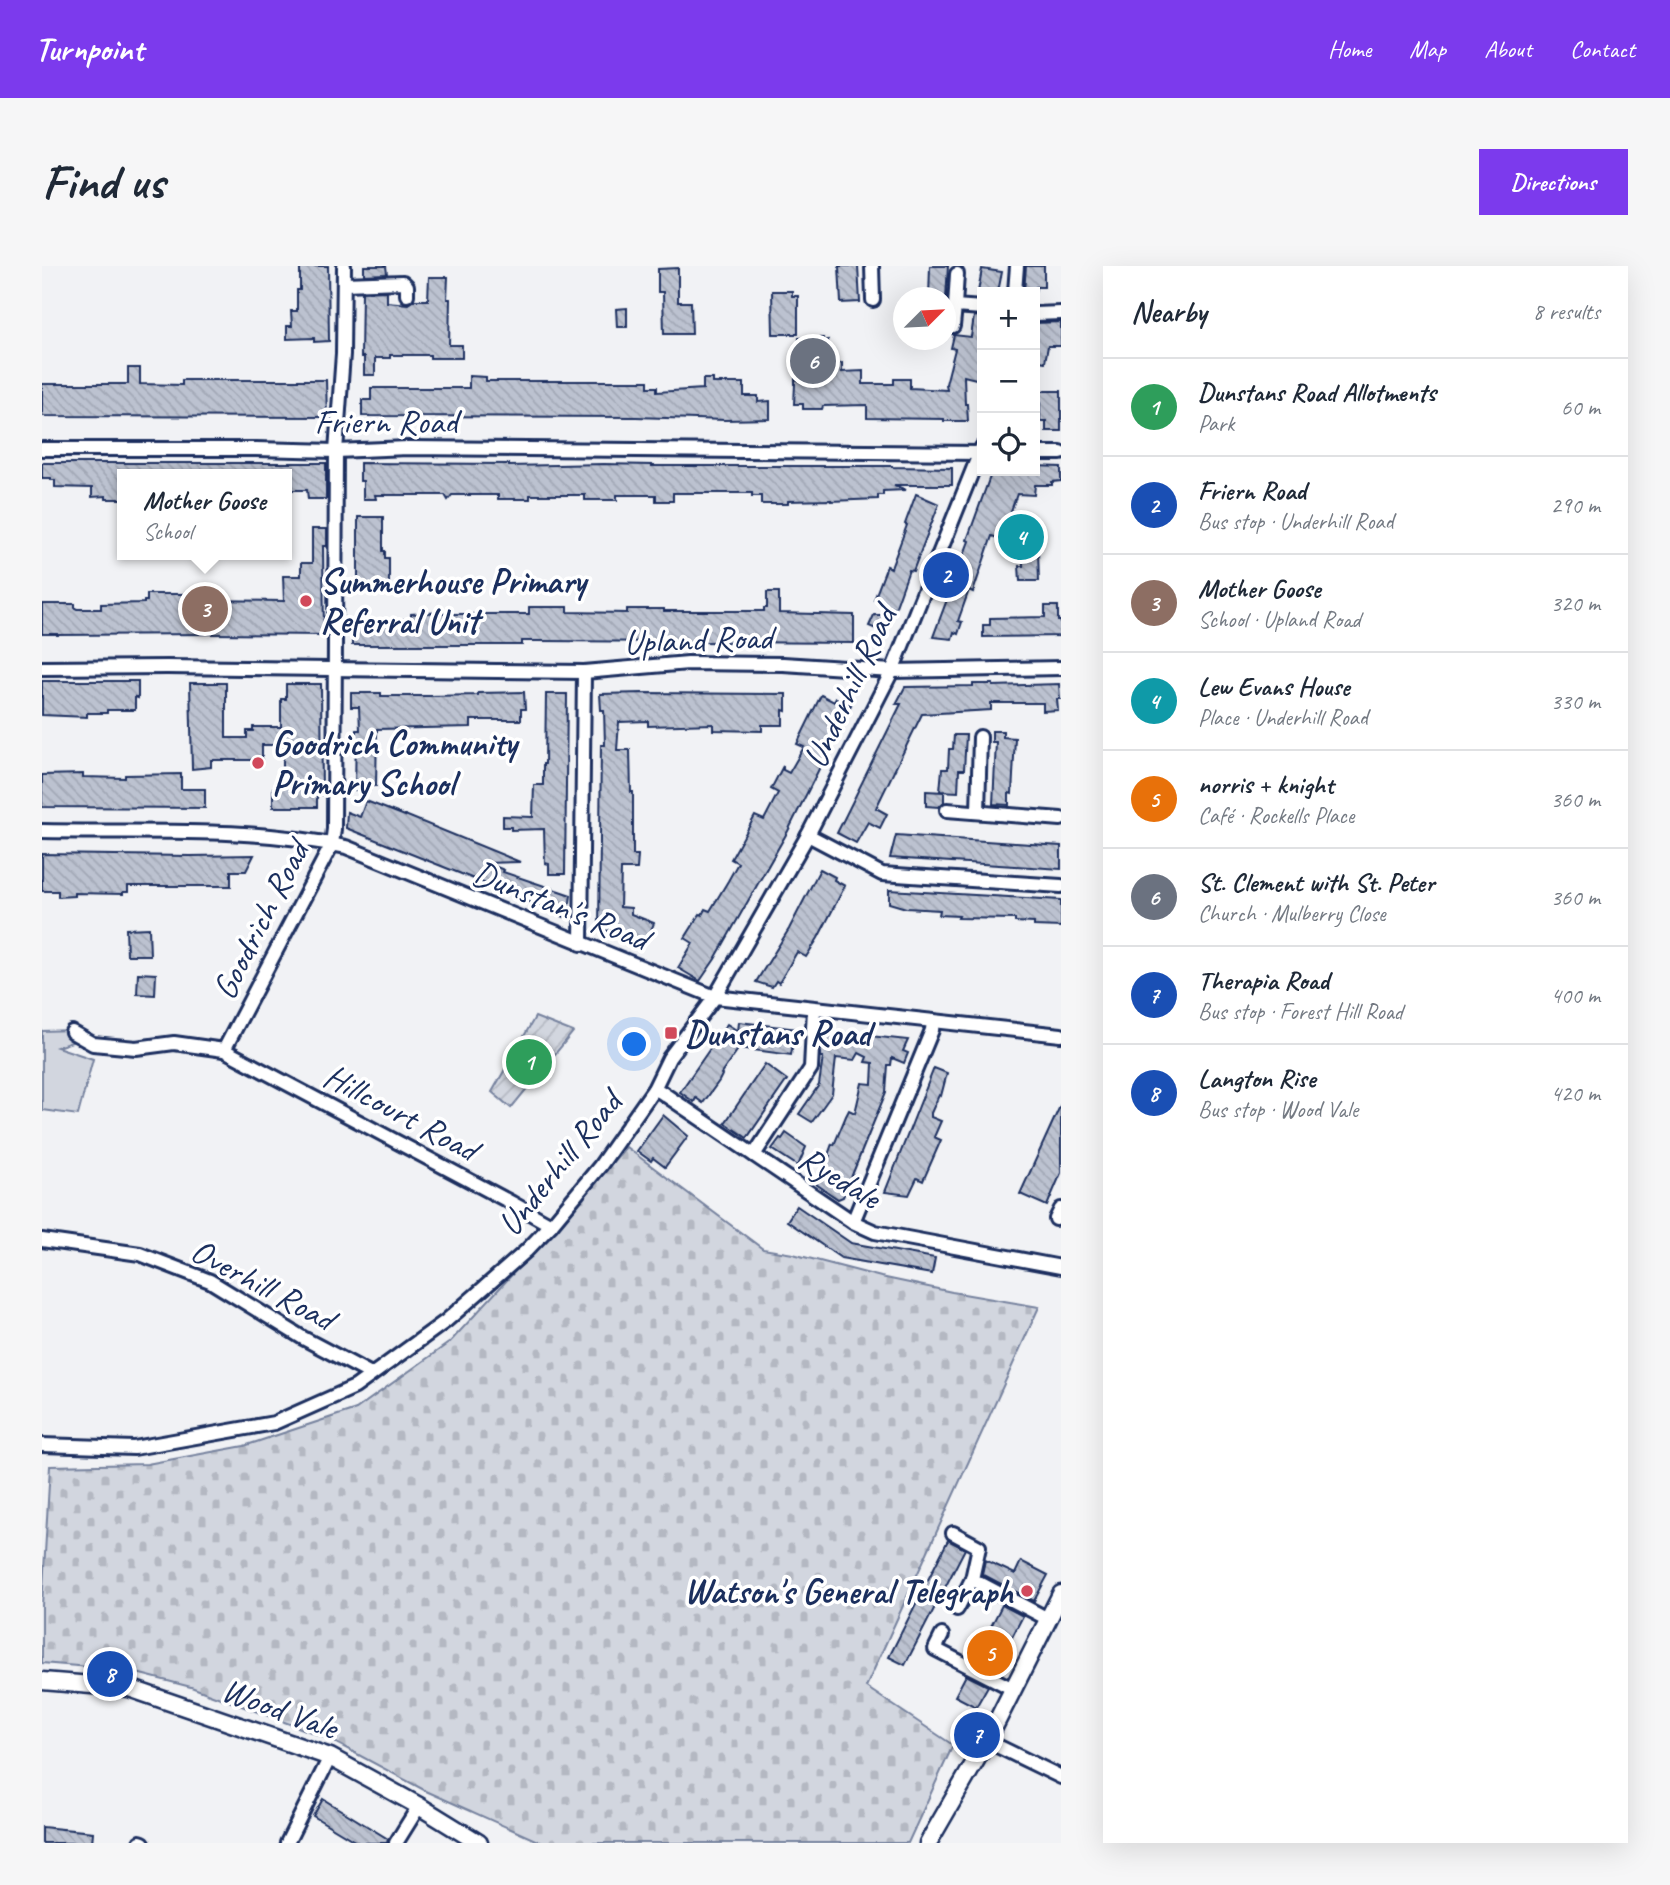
<!DOCTYPE html>
<meta charset="utf-8">
<style>
body{margin:0;font-family:Caveat,sans-serif;background:#f6f6f7;color:#1f2937}
.controls{position:absolute;right:21px;top:21px;display:grid;overflow:hidden;border-radius:0px;box-shadow:0 7px 28px #0002}
.controls button{width:63px;height:63px;display:grid;place-items:center;padding:0;border:0;border-bottom:2px solid #e0e1e3;background:#fff;color:#1f2937;font:35px sans-serif}
.compass{position:absolute;left:851px;top:21px;width:63px;height:63px;border-radius:50%;background:#fff;box-shadow:0 7px 28px #0002;rotate:66deg}
.you{position:absolute;left:593px;top:779px;width:24px;height:24px;margin:-18px;border:5px solid #fff;border-radius:50%;background:#1a73e8;box-shadow:0 0 0 10px #1a73e833}
.badge{display:grid;place-items:center;width:46px;height:46px;border-radius:50%;background:#7c3aed;color:#fff;font-size:23px;font-weight:700}
.pin{position:absolute;translate:-50% -50%;border:4px solid #fff;box-shadow:0 2px 7px #0006}
.popup{position:absolute;left:75px;top:203px;width:175px;height:91px;box-sizing:border-box;display:grid;place-content:center;border-radius:0px;background:#fff;filter:drop-shadow(0 2px 5px #0005);font-size:23px;white-space:nowrap;color:#747a83}
.popup b{font-size:26px;color:#1f2937}
.popup::after{content:'';position:absolute;left:50%;top:100%;margin-left:-14px;border:14px solid transparent;border-top-color:#fff}
.list{margin:0;padding:0;list-style:none}
h2{display:flex;justify-content:space-between;align-items:center;height:91px;margin:0;padding:0 28px;font-size:30px}
h2 small{font-size:23px;font-weight:400;color:#747a83}
.list li{display:grid;grid-template-columns:46px 1fr auto;gap:21px;align-items:center;box-sizing:border-box;height:98px;padding:0 28px;border-top:2px solid #e0e1e3}
.list b{display:block;font-size:26px;white-space:nowrap}
.list p{margin:0;font-size:23px;white-space:nowrap;color:#747a83}
.list em{font-size:23px;font-style:normal;color:#747a83}
.icon{flex:none;width:38px;height:38px;fill:none;stroke:currentColor;stroke-width:2;stroke-linecap:round;stroke-linejoin:round}
.map{position:relative;flex:none;width:1019px;height:1577px;overflow:hidden;border-radius:0px}
header{display:flex;align-items:center;gap:42px;box-sizing:border-box;height:98px;padding:0 35px;background:#7c3aed;color:#fff}
header strong{font-size:33px}
nav{display:flex;gap:38px;margin-inline-start:auto;font-size:24px}
.intro{display:flex;align-items:center;justify-content:space-between;box-sizing:border-box;height:168px;padding:0 42px}
h1{margin:0;font-size:49px}
.button{padding:18px 32px;border-radius:0px;background:#7c3aed;color:#fff;font-size:24px;font-weight:700}
main{display:flex;gap:42px;padding:0 42px}
aside{flex:1;background:#fff;border-radius:0px;box-shadow:0 7px 28px #0002}
.map>svg:first-child{display:block}
.cemetery{fill:url(#cemetery-stones);stroke:#76829e;stroke-width:2}
.park{fill:#d2d6df;stroke:#76829e;stroke-width:2}
.garden{fill:url(#garden-furrows);stroke:#76829e;stroke-width:2}
.building{fill:url(#building-back-hatch);stroke:#1b2f5e;stroke-width:2}
.lines{fill:none;stroke-linecap:round;stroke-linejoin:round}
.street-casing{stroke:#1b2f5e;stroke-width:18}
.secondary-casing{stroke:#1b2f5e;stroke-width:21}
.street{stroke:#fff;stroke-width:12}
.secondary{stroke:#fff;stroke-width:16}
.poi-dot{fill:#d1495b;stroke:#fff;stroke-width:2.5}
.labels{text-anchor:middle;stroke-width:7;stroke-linejoin:round;paint-order:stroke}
.street-label{font-size:35px;fill:#1b2f5e;stroke:#fff}
.poi-label{font-size:35px;font-weight:bold;fill:#1b2f5e;stroke:#fff;text-anchor:start}
</style>
<header>
<strong>Turnpoint</strong>
<nav><a>Home</a><a>Map</a><a>About</a><a>Contact</a></nav>
</header>
<div class="intro"><h1>Find us</h1><a class="button">Directions</a></div>
<main>
<div class="map">
<svg width="1019" height="1577" viewBox="0 0 1019 1577">
<defs>
<pattern id="cemetery-stones" width="16" height="16" patternUnits="userSpaceOnUse" patternTransform="scale(1.75)"><rect width="16" height="16" fill="#d2d6df"/><path d="M2 7V4a2 2 0 0 1 4 0v3zM10 15v-3a2 2 0 0 1 4 0v3z" fill="#b4b8c2"/></pattern>
<pattern id="garden-furrows" width="10" height="10" patternUnits="userSpaceOnUse" patternTransform="scale(1.75)"><rect width="10" height="10" fill="#d2d6df"/><path d="M-1 1l2-2M0 10L10 0M9 11l2-2" fill="none" stroke="#b4b8c2"/></pattern>
<pattern id="building-back-hatch" width="6" height="6" patternUnits="userSpaceOnUse" patternTransform="scale(1.75)"><rect width="6" height="6" fill="#bcc2d0"/><path d="M-1 5l2 2M0 0l6 6M5-1l2 2" fill="none" stroke="#a1a7b5"/></pattern>
</defs>
<rect width="100%" height="100%" fill="#f1f2f5"/>
<filter id="ink" filterUnits="userSpaceOnUse"><feTurbulence type="fractalNoise" baseFrequency=".0143" numOctaves="2"/><feDisplacementMap in="SourceGraphic" scale="14" xChannelSelector="R" yChannelSelector="G"/><feConvolveMatrix kernelMatrix="1 2 1 2 8 2 1 2 1" color-interpolation-filters="sRGB"/></filter>
<g filter="url(#ink)">
<path class="cemetery" d="M584,881L721,983L751,988L839,1011L910,1026L997,1041L824,1421L911,1479L866,1577H500L384,1525L285,1472L149,1421L83,1404L0,1397V1340L8,1200L105,1198L202,1180L314,1143L408,1076L478,1000Z"/>
<path class="park" d="M30,764V776L15,781L51,793L36,849L0,844V765Z"/>
<path class="garden" d="M493,751L531,766L469,842L450,826Z"/>
<g class="building">
<path d="M258,0H286L287,75L272,76V72L245,73V60H250L249,45H255V24H258Z"/>
<path d="M322,0H344L345,8L322,9Z"/>
<path d="M797,0H816L818,36L799,37Z"/>
<path d="M888,0H906L904,32H887Z"/>
<path d="M984,0H1002V21H994L993,26H982Z"/>
<path d="M636,2V36H649L650,68H622L621,26H616V3Z"/>
<path d="M940,3L960,6L956,26H936Z"/>
<path d="M387,11H406L405,33H408L407,79H420V92H388V89H348V92H333V109H322V91H319L320,26L345,25V36L366,38L372,34H386Z"/>
<path d="M730,25H750V30H756V68H731Z"/>
<path d="M585,42V61H575L574,43Z"/>
<path d="M932,50L940,51V106L938,114L922,110L923,138H925L926,155H902V153L825,152V139L781,140L780,143H761V138H752L753,118V113L757,114V72H781V75L786,74V98L800,97V106L821,105V118H852V113H868V122L905,124L904,118L913,83L909,82L912,69L929,71Z"/>
<path d="M1019,56V80H1006L1003,96L993,94V57Z"/>
<path d="M86,102H98V118L140,119V114H284L285,151L0,150V118H86Z"/>
<path d="M427,110L444,111V115H606V121H615V126L661,123V113H671V117H702V130H716V136L728,135V153L683,154L594,151L320,150V134H329V122H427Z"/>
<path d="M998,125H1019V165H1004V155H998Z"/>
<path d="M0,197H284V233H266L265,224H246L245,208H81V233H64V230L50,231V222L13,221V214H9V212H0Z"/>
<path d="M318,197L467,198V200L562,198L610,199V200H850V201L910,202V219H852L864,224L841,225V229H836V233L789,235V234L746,235V238H719V230H710V227H631V235H614V229H575V234H543V229H488V233H456V229H410L406,234L403,229H333L334,233H321V215H318Z"/>
<path d="M993,200L1019,201V215L1010,216V219H993L992,229L975,228L969,245L995,255L997,315H978L977,300H981L980,281L950,270L931,326L927,324L916,355L920,356L916,368L912,366L910,373L891,371L927,275L925,274L950,205H993Z"/>
<path d="M874,228L897,238L871,305L867,304L853,343L832,334L845,300L849,302L865,259L863,258Z"/>
<path d="M316,251H341V285H343V292H347V320H334V323H316Z"/>
<path d="M270,263H285V280H281L282,369L169,368L15,369V368H0V338H33V342L35,343H59V338L102,337V335H105V328H158V334L242,335L241,310H259V297H270Z"/>
<path d="M725,326H737V347L812,349V377L495,375H480V379H310V363H314V359H324V357H327V355L369,353V348L401,346V348H487V341H526V346L585,347V343H622V345H722V342H725Z"/>
<path d="M1003,340H1016V355H1019V370L941,371V359H948V352L1003,351Z"/>
<path d="M832,349H850L843,365L842,364L841,366L827,360Z"/>
<path d="M0,415H96V432L93,431V444H65V447H45V451L0,449Z"/>
<path d="M148,417H184V472H205V465H211V461H239V433H244V418H279L280,529H275V541H231V522H241V479H220V494H169V501L150,503Z"/>
<path d="M931,418H951V420L1017,418L1018,433H1015L1016,444L1001,445V437H949V444L880,448L834,542L845,548L838,562L826,556L814,577L795,567L859,438H854L863,421L931,420Z"/>
<path d="M482,426L483,443H479V454H429V461L335,463L334,520H328V524H313L314,464H318L317,441H309V427H339V430H386L436,429V427Z"/>
<path d="M601,427L744,428V445L741,444V459H720V465L671,464V458L606,460V455L577,456L575,484H588L589,526H591V589H596L595,603H579L578,641L589,642V648L612,657L606,672L569,671V665H557L559,479H563L562,444H559L558,428Z"/>
<path d="M504,428H525L523,608H507V598L503,597L502,563L469,564V561H461V550L491,551L492,519H501V498H503Z"/>
<path d="M779,429L792,436L794,432L809,439L746,565L673,693L658,715L636,702L651,677L643,672L658,648L660,649L663,643L668,645L686,615L696,597L689,593L713,550L722,554L736,527L729,523L741,500V504L747,507L762,481L755,478Z"/>
<path d="M950,465H961V471L973,472L970,528L967,527V539L951,538L954,476H950Z"/>
<path d="M912,469H924L922,504H917L916,526L898,525L900,503H906L907,483H911Z"/>
<path d="M41,508V511L83,512V509L139,508V523H163V542L0,541V509Z"/>
<path d="M884,525L902,526V536L897,541L884,540Z"/>
<path d="M324,535L363,550V549L478,596L445,597L462,604L461,606L529,629L528,636L522,651L452,621L304,562L305,546L318,551Z"/>
<path d="M854,569L1019,580V603L848,592Z"/>
<path d="M0,588L148,590L212,589L204,605H189V620H86V626H81V628L32,627V630L16,631V625H0Z"/>
<path d="M778,603L793,611L792,614L803,620L776,672L764,691L755,686L737,717L734,715L730,721L714,716L747,663Z"/>
<path d="M847,624L1019,634V661L992,660V657L973,656V653L916,652L917,650L897,649L898,644L864,642L847,637Z"/>
<path d="M107,662L108,689H85L84,663Z"/>
<path d="M96,707L114,708L113,729L95,728Z"/>
<path d="M697,756L757,763L755,777H751L749,789L697,782L679,808L680,809L677,815L661,837L654,832L652,836L638,826L685,758L696,765Z"/>
<path d="M781,765L866,774L861,785L866,787L862,797L850,792L849,799H846L844,826L806,919L801,931L796,933L774,918L781,906L788,890L786,889L790,878L792,879L804,850L807,844L813,847L820,817L830,818L831,797L823,796L825,791L817,787L813,794L794,792L790,828L770,856L757,848L777,819L781,791H778Z"/>
<path d="M723,798L745,814L705,872L683,857Z"/>
<path d="M892,802L905,807L899,830L897,829L889,847V851L899,855L892,871L899,874L881,915L875,912L867,929L843,926Z"/>
<path d="M1019,838V907L1005,940L978,928Z"/>
<path d="M621,849L646,870L623,901L611,892L609,895L595,885Z"/>
<path d="M744,867L764,881L756,900L730,883L738,872L740,873Z"/>
<path d="M755,940L809,977L893,992L890,1008L799,992L745,955Z"/>
<path d="M906,1274L923,1283L863,1399L847,1391Z"/>
<path d="M943,1294L973,1308L979,1295L1006,1309L992,1335L940,1308Z"/>
<path d="M960,1339L981,1350L953,1404L932,1393Z"/>
<path d="M924,1409L946,1420L934,1441L913,1430Z"/>
<path d="M281,1533L346,1573L345,1577H316L271,1550Z"/>
<path d="M0,1561L51,1566L50,1577H0Z"/>
</g>
<g class="lines">
<defs>
<g id="street">
<path d="M830,0L831,34"/>
<path d="M915,8L913,40L940,42"/>
<path d="M302,18L361,16L365,20V29"/>
<path d="M973,26L975,0"/>
<path d="M993,48L1019,47"/>
<path d="M911,60L913,40"/>
<path d="M0,183H214L294,185L366,182L940,187"/>
<path d="M993,187H1019"/>
<path d="M0,402L125,401L542,406L646,397L741,398L850,405L1019,402"/>
<path d="M905,544L1019,553"/>
<path d="M936,546L938,471"/>
<path d="M0,565C101,567 205,560 304,581L673,731L1019,769"/>
<path d="M766,569L840,608L1019,620"/>
<path d="M539,678L542,406"/>
<path d="M30,766L51,778L94,782L132,777L182,784L470,937L509,959"/>
<path d="M182,784L290,578L292,563L294,185L301,88L302,0"/>
<path d="M612,823L619,826L811,956L833,966L1019,1001"/>
<path d="M712,889L769,802L772,743"/>
<path d="M1014,953L1019,943"/>
<path d="M811,956L890,764L891,755"/>
<path d="M0,974L98,988L168,1015L261,1072L329,1108"/>
<path d="M0,1179L92,1182L232,1157L313,1121L404,1055L484,985L509,959L558,900L612,823L627,792L673,731L766,569L850,405L940,181"/>
<path d="M911,1267L937,1281L930,1313L1006,1353"/>
<path d="M915,1343L930,1313"/>
<path d="M900,1369L893,1383L971,1423"/>
<path d="M945,1475L1019,1511"/>
<path d="M98,1576L101,1577"/>
<path d="M245,1577L288,1491"/>
<path d="M354,1577L377,1540"/>
</g>
<g id="secondary">
<path d="M0,1415L87,1422L288,1491L377,1540L437,1577"/>
<path d="M886,1577L945,1475L1019,1328"/>
</g>
</defs>
<use href="#street" class="street-casing"/>
<use href="#secondary" class="secondary-casing"/>
<use href="#street" class="street"/>
<use href="#secondary" class="secondary"/>
</g>
</g>
<g class="poi-dot">
<circle cx="264" cy="335" r="7"/>
<circle cx="216" cy="497" r="7"/>
<rect x="622" y="760" width="14" height="14" rx="3.5"/>
<circle cx="985" cy="1325" r="7"/>
</g>
<g class="labels">
<g class="street-label">
<text x="344" y="167">Friern Road</text>
<text transform="translate(656 373) rotate(-2)" y="12">Upland Road</text>
<text transform="translate(807 421) rotate(-65)" y="12">Underhill Road</text>
<text transform="translate(519 639) rotate(22)" y="12">Dunstan's Road</text>
<text transform="translate(218 654) rotate(-63)" y="12">Goodrich Road</text>
<text transform="translate(359 846) rotate(28)" y="12">Hillcourt Road</text>
<text transform="translate(517 897) rotate(-51)" y="12">Underhill Road</text>
<text transform="translate(798 911) rotate(31)" y="12">Ryedale</text>
<text transform="translate(221 1018) rotate(28)" y="12">Overhill Road</text>
<text transform="translate(238 1442) rotate(20)" y="12">Wood Vale</text>
</g>
<g class="poi-label">
<text x="278" y="327">Summerhouse Primary<tspan x="278" dy="40">Referral Unit</tspan></text>
<text x="230" y="489">Goodrich Community<tspan x="230" dy="40">Primary School</tspan></text>
<text x="643" y="779">Dunstans Road</text>
<text x="971" y="1337" text-anchor="end">Watson's General Telegraph</text>
</g>
</g>
</svg>
<div class="controls">
<button>+</button>
<button>−</button>
<button><svg class="icon" aria-label="locate" viewBox="0 0 24 24"><circle cx="12" cy="12" r="6"/><path d="M12 2v4M12 18v4M2 12h4M18 12h4"/></svg></button>
</div>
<svg class="compass" viewBox="-18 -18 36 36"><path d="M0-13l5 13h-10z" fill="#e53935"/><path d="M0 13l5-13h-10z" fill="#747a83"/></svg>
<div class="you"></div>
<div class="pin badge" style="left:487px;top:796px;background:#2e9e5b">1</div>
<div class="pin badge" style="left:904px;top:309px;background:#1a4fb4">2</div>
<div class="pin badge" style="left:163px;top:343px;background:#8d6e63">3</div>
<div class="popup"><b>Mother Goose</b>School</div>
<div class="pin badge" style="left:979px;top:271px;background:#0f9aa8">4</div>
<div class="pin badge" style="left:948px;top:1387px;background:#e8710a">5</div>
<div class="pin badge" style="left:771px;top:95px;background:#6b7280">6</div>
<div class="pin badge" style="left:935px;top:1469px;background:#1a4fb4">7</div>
<div class="pin badge" style="left:68px;top:1408px;background:#1a4fb4">8</div>
</div>
<aside>
<h2>Nearby<small>8 results</small></h2>
<ul class="list">
<li><span class="badge" style="background:#2e9e5b">1</span><div><b>Dunstans Road Allotments</b><p>Park</p></div><em>60 m</em></li>
<li><span class="badge" style="background:#1a4fb4">2</span><div><b>Friern Road</b><p>Bus stop · Underhill Road</p></div><em>290 m</em></li>
<li><span class="badge" style="background:#8d6e63">3</span><div><b>Mother Goose</b><p>School · Upland Road</p></div><em>320 m</em></li>
<li><span class="badge" style="background:#0f9aa8">4</span><div><b>Lew Evans House</b><p>Place · Underhill Road</p></div><em>330 m</em></li>
<li><span class="badge" style="background:#e8710a">5</span><div><b>norris + knight</b><p>Café · Rockells Place</p></div><em>360 m</em></li>
<li><span class="badge" style="background:#6b7280">6</span><div><b>St. Clement with St. Peter</b><p>Church · Mulberry Close</p></div><em>360 m</em></li>
<li><span class="badge" style="background:#1a4fb4">7</span><div><b>Therapia Road</b><p>Bus stop · Forest Hill Road</p></div><em>400 m</em></li>
<li><span class="badge" style="background:#1a4fb4">8</span><div><b>Langton Rise</b><p>Bus stop · Wood Vale</p></div><em>420 m</em></li>
</ul>
</aside>
</main>
